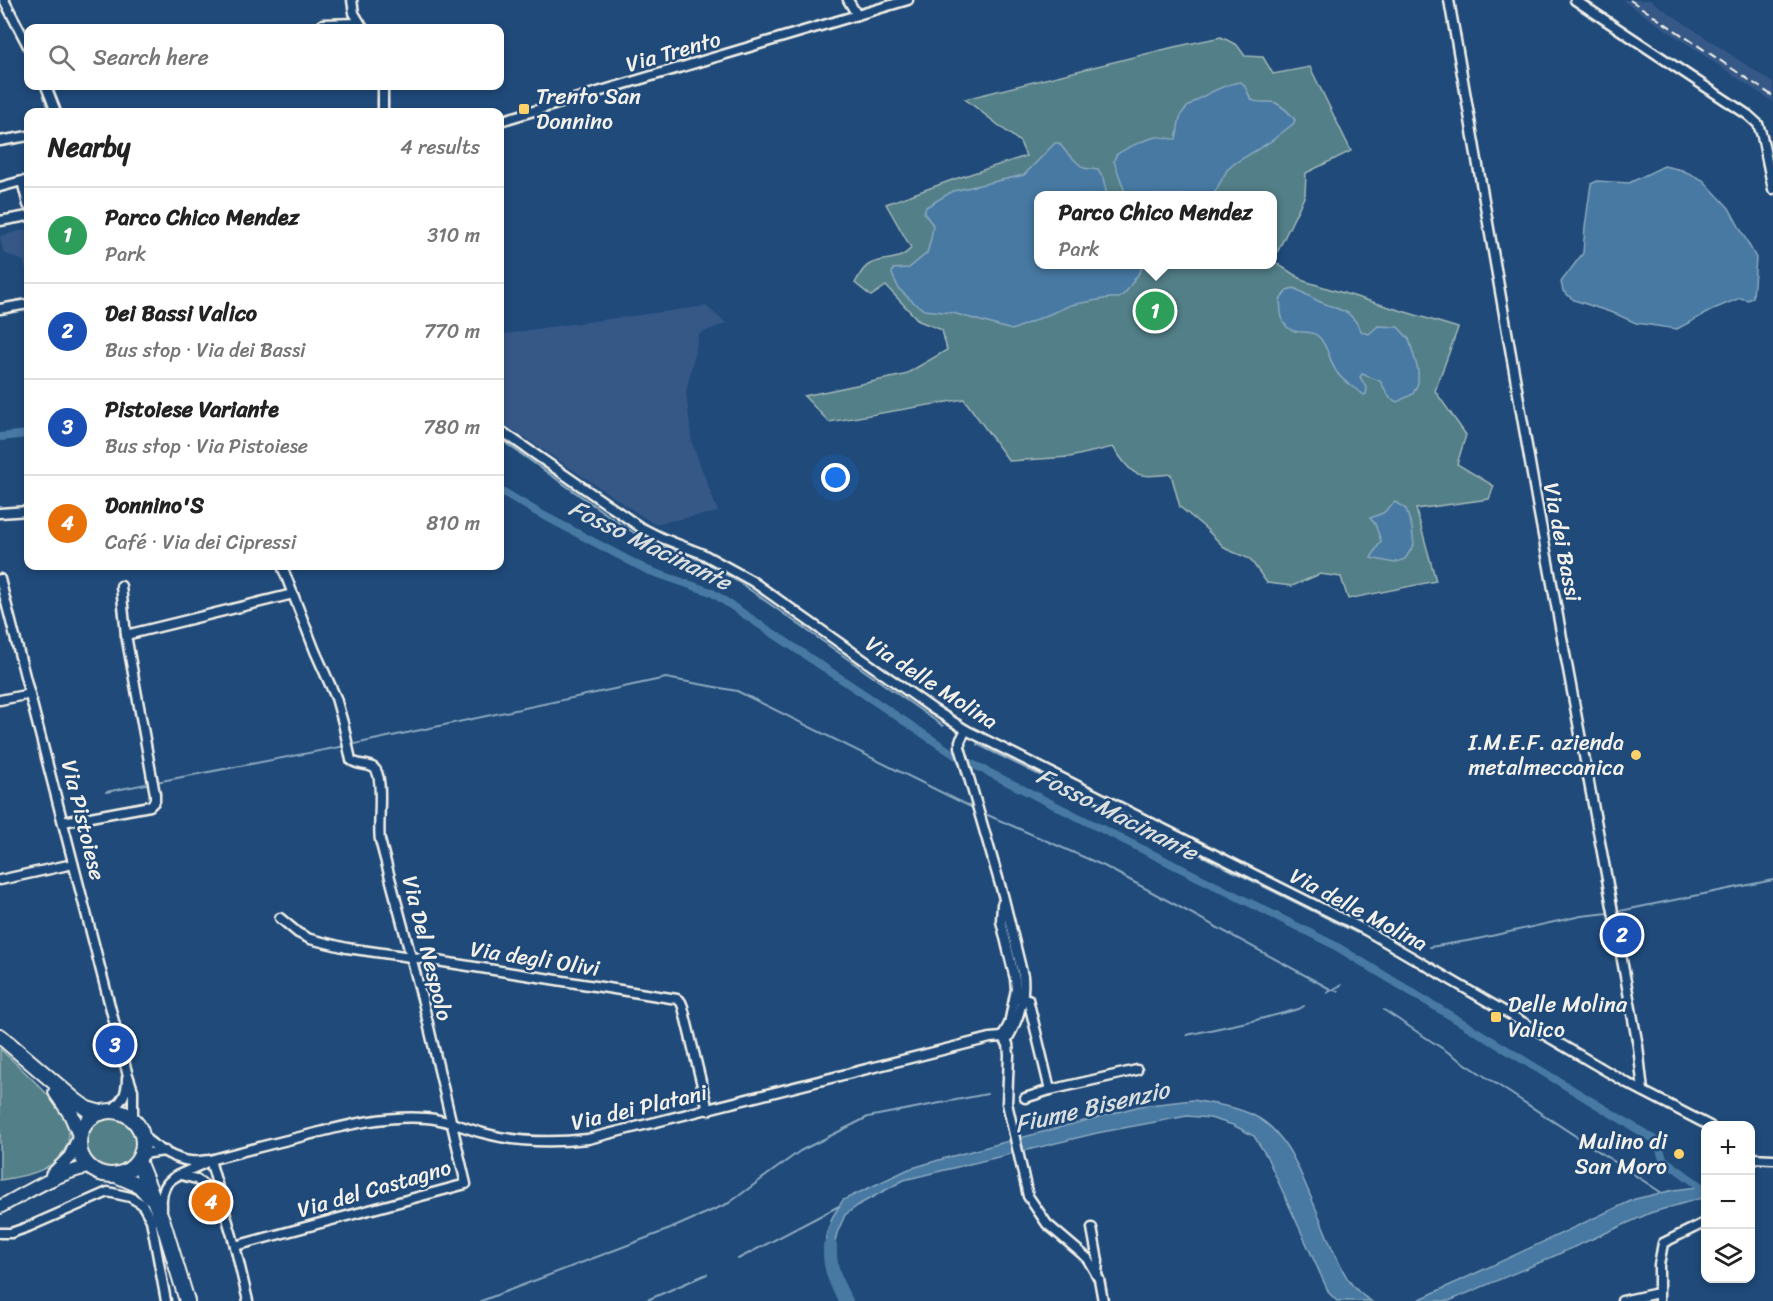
<!DOCTYPE html>
<meta charset="utf-8">
<style>
body{margin:0;font-family:Sriracha,sans-serif;background:#f6f6f6;color:#222}
.controls{position:absolute;right:18px;bottom:18px;display:grid;overflow:hidden;border-radius:12px;box-shadow:0 3px 9px #0003}
.controls button{width:54px;height:54px;display:grid;place-items:center;padding:0;border:0;border-bottom:2px solid #e0e0e0;background:#fff;color:#222;font:30px sans-serif}
.you{position:absolute;left:836px;top:478px;width:21px;height:21px;margin:-15px;border:4px solid #fff;border-radius:50%;background:#1a73e8;box-shadow:0 0 0 9px #1a73e833}
.badge{display:grid;place-items:center;width:39px;height:39px;border-radius:50%;background:#2563eb;color:#fff;font-size:20px;font-weight:700}
.pin{position:absolute;translate:-50% -50%;border:3px solid #fff;box-shadow:0 2px 6px #0006}
.popup{position:absolute;left:1034px;top:191px;width:243px;height:78px;box-sizing:border-box;display:grid;place-content:center;border-radius:12px;background:#fff;filter:drop-shadow(0 2px 4px #0005);font-size:20px;white-space:nowrap;color:#767676}
.popup b{font-size:22px;color:#222}
.popup::after{content:'';position:absolute;left:50%;top:100%;margin-left:-12px;border:12px solid transparent;border-top-color:#fff}
.list{margin:0;padding:0;list-style:none}
h2{display:flex;justify-content:space-between;align-items:center;height:78px;margin:0;padding:0 24px;font-size:26px}
h2 small{font-size:20px;font-weight:400;color:#767676}
.list li{display:grid;grid-template-columns:39px 1fr auto;gap:18px;align-items:center;box-sizing:border-box;height:96px;padding:0 24px;border-top:2px solid #e0e0e0}
.list b{display:block;font-size:22px;white-space:nowrap}
.list p{margin:0;font-size:20px;white-space:nowrap;color:#767676}
.list em{font-size:20px;font-style:normal;color:#767676}
.icon{flex:none;width:33px;height:33px;fill:none;stroke:currentColor;stroke-width:2;stroke-linecap:round;stroke-linejoin:round}
.map{position:relative;flex:none;width:1773px;height:1301px;overflow:hidden}
.search{position:absolute;background:#fff;box-shadow:0 3px 9px #0003;left:24px;top:24px;width:480px;height:66px;display:flex;align-items:center;gap:15px;box-sizing:border-box;padding:0 21px;border-radius:12px;color:#767676;font-size:22px}
.panel{position:absolute;background:#fff;box-shadow:0 3px 9px #0003;left:24px;top:108px;width:480px;height:462px;border-radius:12px}
.map>svg:first-child{display:block}
.built{fill:#365887}
.green{fill:#527f88;stroke:#a3b8b8;stroke-width:1.5;fill-rule:evenodd}
.water{fill:#4679a3;stroke:#8ca9bf;stroke-width:1.5}
.lines{fill:none;stroke-linecap:round;stroke-linejoin:round}
.stream{stroke:#8ca9bf;stroke-width:2}
.canal{stroke:#4679a3;stroke-width:8}
.river{stroke:#4679a3;stroke-width:14}
.street-casing{stroke:#f4f1e8;stroke-width:13}
.secondary-casing{stroke:#f4f1e8;stroke-width:16}
.primary-casing{stroke:#f4f1e8;stroke-width:18}
.street{stroke:#1f4a7a;stroke-width:8}
.secondary{stroke:#1f4a7a;stroke-width:12}
.primary{stroke:#1f4a7a;stroke-width:14}
.rail{stroke:#f4f1e8;stroke-width:2;stroke-dasharray:9 4.5;stroke-linecap:butt}
.poi-dot{fill:#ffd166;stroke:#1f4a7a;stroke-width:2}
.labels{text-anchor:middle;stroke-width:5;stroke-linejoin:round;paint-order:stroke}
.street-label{font-size:22px;fill:#f4f1e8;stroke:#1f4a7a}
.poi-label{font-size:22px;fill:#f4f1e8;stroke:#1f4a7a;text-anchor:start}
.water-label{font-size:24px;font-style:italic;fill:#dadfde;stroke:#1f4a7a}
</style>
<div class="map">
<svg width="1773" height="1301" viewBox="0 0 1773 1301">
<rect width="100%" height="100%" fill="#1f4a7a"/>
<filter id="ink" filterUnits="userSpaceOnUse"><feTurbulence type="fractalNoise" baseFrequency=".0167" numOctaves="2"/><feDisplacementMap in="SourceGraphic" scale="12" xChannelSelector="R" yChannelSelector="G"/><feConvolveMatrix kernelMatrix="1 2 1 2 8 2 1 2 1" color-interpolation-filters="sRGB"/></filter>
<g filter="url(#ink)">
<g class="built">
<path d="M1622,0H1650L1773,83V102Z"/>
<path d="M28,229V280L24,261L4,253L0,239V236Z"/>
<path d="M706,306L726,323L699,334L686,392L692,443L718,512L654,524L500,421V335L535,329Z"/>
</g>
<g class="green">
<path d="M1221,37L1237,45L1245,56L1263,57L1273,74L1310,67L1351,151L1306,173L1305,195L1273,261L1304,281L1458,328L1435,391L1466,435L1457,464L1494,486L1489,499L1416,509L1436,581L1348,599L1341,577L1320,574L1292,586L1267,583L1250,559L1226,549L1204,527L1180,507L1171,474C1134,478 1134,477 1113,447L1070,457L1009,461L964,399L829,422L804,396L904,375L947,350L942,330L919,321L886,286L871,296L855,283C859,276 863,267 870,264C885,257 900,262 911,248L886,204L955,179L1026,156L1020,142L965,99L1174,47ZM1038,196H1272V264H1038Z"/>
<path d="M0,1049C16,1063 63,1106 69,1124C70,1129 69,1136 68,1142C58,1171 27,1176 0,1180Z"/>
<circle cx="110" cy="1143" r="25"/>
</g>
<g class="water">
<path d="M1241,82C1247,87 1247,93 1251,99C1257,105 1268,100 1276,103C1283,107 1290,113 1295,120L1293,124L1270,142L1235,163L1227,170L1215,192L1216,195H1126L1114,161L1116,155C1126,148 1145,139 1157,137C1163,136 1170,140 1176,139C1179,130 1177,120 1183,112C1191,100 1227,83 1241,82Z"/>
<path d="M1055,143H1059L1066,152L1080,165L1084,168L1098,170L1103,178L1107,195L1038,196V264L1143,265V267L1126,292L1119,298H1109L1071,305L1012,330L953,313L924,310L912,301L899,289L892,274L893,269L909,268L927,253L931,239L933,225L924,213L926,207L953,191L1024,175Z"/>
<path d="M1664,166L1682,170L1703,180L1729,208L1756,258L1753,297L1748,300L1740,298L1716,308L1677,329L1636,323L1616,314L1574,300L1563,291L1561,282L1583,253L1585,227L1591,184L1597,181L1629,183Z"/>
<path d="M1294,288L1318,301L1348,313L1356,322L1362,332L1369,334L1378,326L1398,327L1409,339L1418,370V383L1413,394L1397,402L1390,398L1380,381L1362,374L1360,377L1367,389L1366,394L1364,395C1356,389 1344,382 1338,374C1329,363 1329,346 1318,336C1309,328 1296,336 1287,327C1280,320 1281,309 1280,300L1287,290Z"/>
<path d="M1395,502L1406,509L1412,528L1414,545L1405,559L1394,563L1371,558L1381,541L1375,524L1370,518L1383,513Z"/>
<path d="M1193,1100C1215,1104 1241,1107 1260,1119C1287,1136 1298,1167 1310,1195C1318,1213 1325,1232 1333,1250C1343,1272 1350,1288 1371,1301H1337L1329,1293L1266,1155L1254,1136L1233,1125L1210,1118L1187,1116L1097,1133L904,1180L860,1204L845,1215L837,1233L834,1248L836,1263H825L826,1236L833,1216L843,1200L909,1169L949,1157L1140,1106Z"/>
<path d="M1705,1186V1197L1650,1213L1543,1261L1449,1301H1416L1635,1199L1674,1190Z"/>
</g>
<g class="lines">
<g class="stream">
<path d="M500,439L616,521L645,540L705,562L743,585L943,726"/>
<path d="M977,744L1357,933"/>
<path d="M350,745L666,678L737,691L975,809"/>
<path d="M156,782L345,746"/>
<path d="M106,792L151,783"/>
<path d="M983,813L1104,866L1332,990L1338,991"/>
<path d="M1615,912L1773,880"/>
<path d="M1430,947L1473,940L1581,916L1609,913"/>
<path d="M1327,993L1341,985"/>
<path d="M1384,1010L1662,1193"/>
<path d="M1187,1035L1256,1020L1299,1009L1304,1006"/>
<path d="M738,1259L839,1206"/>
<path d="M481,1301L670,1229L729,1203L800,1151L868,1117L987,1094"/>
<path d="M645,1301L707,1274"/>
</g>
<g class="canal">
<path d="M0,437L28,434"/>
<path d="M500,490L537,512L647,570L711,592L958,757L1334,945L1652,1138L1658,1143L1663,1159L1704,1189"/>
</g>
<path class="river" d="M830,1246C829,1266 835,1284 846,1301"/>
<defs>
<g id="street">
<path d="M4,0L28,46"/>
<path d="M352,0L354,13L363,28"/>
<path d="M848,0L857,15"/>
<path d="M1449,0L1537,503L1638,1046L1643,1091"/>
<path d="M1575,0L1748,115L1758,124L1762,136L1773,189"/>
<path d="M323,24L359,23"/>
<path d="M46,86L56,112"/>
<path d="M383,86V112"/>
<path d="M500,121L908,0"/>
<path d="M0,141L28,136"/>
<path d="M0,187L22,181L28,205"/>
<path d="M0,221L28,216"/>
<path d="M0,309L28,304"/>
<path d="M500,430L640,527L662,538L703,554L752,581L933,709L966,730L1367,931L1627,1083L1710,1126"/>
<path d="M0,513L28,511"/>
<path d="M0,579L127,1072L133,1090V1120"/>
<path d="M121,586L126,635"/>
<path d="M0,700L30,694"/>
<path d="M966,730L960,741V747L1003,895L1023,976C1025,999 1018,1022 1006,1041"/>
<path d="M63,822L150,806L155,801V794L126,635L293,594"/>
<path d="M0,880L73,864"/>
<path d="M1002,904L1001,921L1015,979L1016,989L1009,1024L1002,1037"/>
<path d="M280,918L298,933L310,939L347,948L418,958L677,999L681,1002L683,1007L708,1110"/>
<path d="M1017,998L1028,999L1050,1090L1025,1098"/>
<path d="M1003,1038L1008,1044L1009,1055L1007,1103L1028,1196L1047,1224L1087,1258L1099,1279L1103,1301"/>
<path d="M1050,1090L1137,1070"/>
<path d="M110,1111C123,1101 127,1094 127,1078"/>
<path d="M141,1135C154,1146 173,1159 190,1161C197,1162 203,1160 210,1160C243,1151 275,1143 308,1135C347,1125 385,1115 426,1118C446,1119 464,1128 483,1133C518,1143 552,1143 588,1139L990,1038L1002,1037"/>
<path d="M140,1156L150,1153L165,1151"/>
<path d="M1750,1158L1773,1159"/>
<path d="M210,1160L235,1246L248,1301"/>
<path d="M181,1175L196,1179L221,1198"/>
<path d="M162,1209C159,1175 180,1176 205,1163"/>
<path d="M1092,1228L1098,1261L1097,1274"/>
<path d="M0,1233H11L28,1227L108,1192L130,1197L142,1204L151,1220L166,1301"/>
<path d="M235,1246L466,1184L423,1002L380,840C377,825 385,776 374,768C367,763 358,766 351,760L343,723L336,698L315,651L282,566"/>
<path d="M1622,1301L1658,1293"/>
<path d="M1659,1301V1265L1663,1243L1706,1222"/>
</g>
<g id="secondary">
<path d="M52,1175L70,1157L79,1138"/>
<path d="M0,1207C29,1191 56,1174 88,1167"/>
</g>
<g id="primary">
<path d="M0,1036L76,1101L87,1109L101,1113"/>
<path d="M56,1092L71,1114L80,1135"/>
<circle cx="111" cy="1143" r="32"/>
<path d="M138,1161L163,1222L187,1301"/>
<path d="M116,1175L139,1185L149,1196"/>
</g>
</defs>
<use href="#street" class="street-casing"/>
<use href="#secondary" class="secondary-casing"/>
<use href="#primary" class="primary-casing"/>
<use href="#street" class="street"/>
<use href="#secondary" class="secondary"/>
<use href="#primary" class="primary"/>
<path class="rail" d="M1630,0L1773,96"/>
</g>
</g>
<g class="poi-dot">
<rect x="518" y="103" width="12" height="12" rx="3"/>
<circle cx="1636" cy="755" r="6"/>
<rect x="1490" y="1011" width="12" height="12" rx="3"/>
<circle cx="1679" cy="1154" r="6"/>
</g>
<g class="labels">
<g class="street-label">
<text transform="translate(673 51) rotate(-16)" y="8">Via Trento</text>
<text transform="translate(1563 542) rotate(79)" y="8">Via dei Bassi</text>
<text transform="translate(932 682) rotate(33)" y="8">Via delle Molina</text>
<text transform="translate(84 820) rotate(76)" y="8">Via Pistoiese</text>
<text transform="translate(1359 909) rotate(28)" y="8">Via delle Molina</text>
<text transform="translate(428 948) rotate(76)" y="8">Via Del Nespolo</text>
<text transform="translate(535 958) rotate(9)" y="8">Via degli Olivi</text>
<text transform="translate(639 1107) rotate(-13)" y="8">Via dei Platani</text>
<text transform="translate(374 1188) rotate(-16)" y="8">Via del Castagno</text>
</g>
<g class="poi-label">
<text x="536" y="104">Trento San<tspan x="536" dy="25">Donnino</tspan></text>
<text x="1624" y="750" text-anchor="end">I.M.E.F. azienda<tspan x="1624" dy="25">metalmeccanica</tspan></text>
<text x="1508" y="1012">Delle Molina<tspan x="1508" dy="25">Valico</tspan></text>
<text x="1667" y="1149" text-anchor="end">Mulino di<tspan x="1667" dy="25">San Moro</tspan></text>
</g>
<g class="water-label">
<text transform="translate(650 545) rotate(26)" y="8">Fosso Macinante</text>
<text transform="translate(1117 814) rotate(27)" y="8">Fosso Macinante</text>
<text transform="translate(1092 1107) rotate(-13)" y="8">Fiume Bisenzio</text>
</g>
</g>
</svg>
<div class="controls">
<button>+</button>
<button>−</button>
<button><svg class="icon" aria-label="layers" viewBox="0 0 24 24"><path d="M12 4l9 5-9 5-9-5zM3 14l9 5 9-5"/></svg></button>
</div>
<div class="you"></div>
<div class="pin badge" style="left:1155px;top:311px;background:#2e9e5b">1</div>
<div class="popup"><b>Parco Chico Mendez</b>Park</div>
<div class="pin badge" style="left:1622px;top:935px;background:#1a4fb4">2</div>
<div class="pin badge" style="left:115px;top:1045px;background:#1a4fb4">3</div>
<div class="pin badge" style="left:211px;top:1202px;background:#e8710a">4</div>
<div class="search"><svg class="icon" aria-label="search" viewBox="0 0 24 24"><circle cx="10" cy="10" r="6"/><path d="M15 15l6 6"/></svg>Search here</div>
<section class="panel">
<h2>Nearby<small>4 results</small></h2>
<ul class="list">
<li><span class="badge" style="background:#2e9e5b">1</span><div><b>Parco Chico Mendez</b><p>Park</p></div><em>310 m</em></li>
<li><span class="badge" style="background:#1a4fb4">2</span><div><b>Dei Bassi Valico</b><p>Bus stop · Via dei Bassi</p></div><em>770 m</em></li>
<li><span class="badge" style="background:#1a4fb4">3</span><div><b>Pistoiese Variante</b><p>Bus stop · Via Pistoiese</p></div><em>780 m</em></li>
<li><span class="badge" style="background:#e8710a">4</span><div><b>Donnino'S</b><p>Café · Via dei Cipressi</p></div><em>810 m</em></li>
</ul>
</section>
</div>
